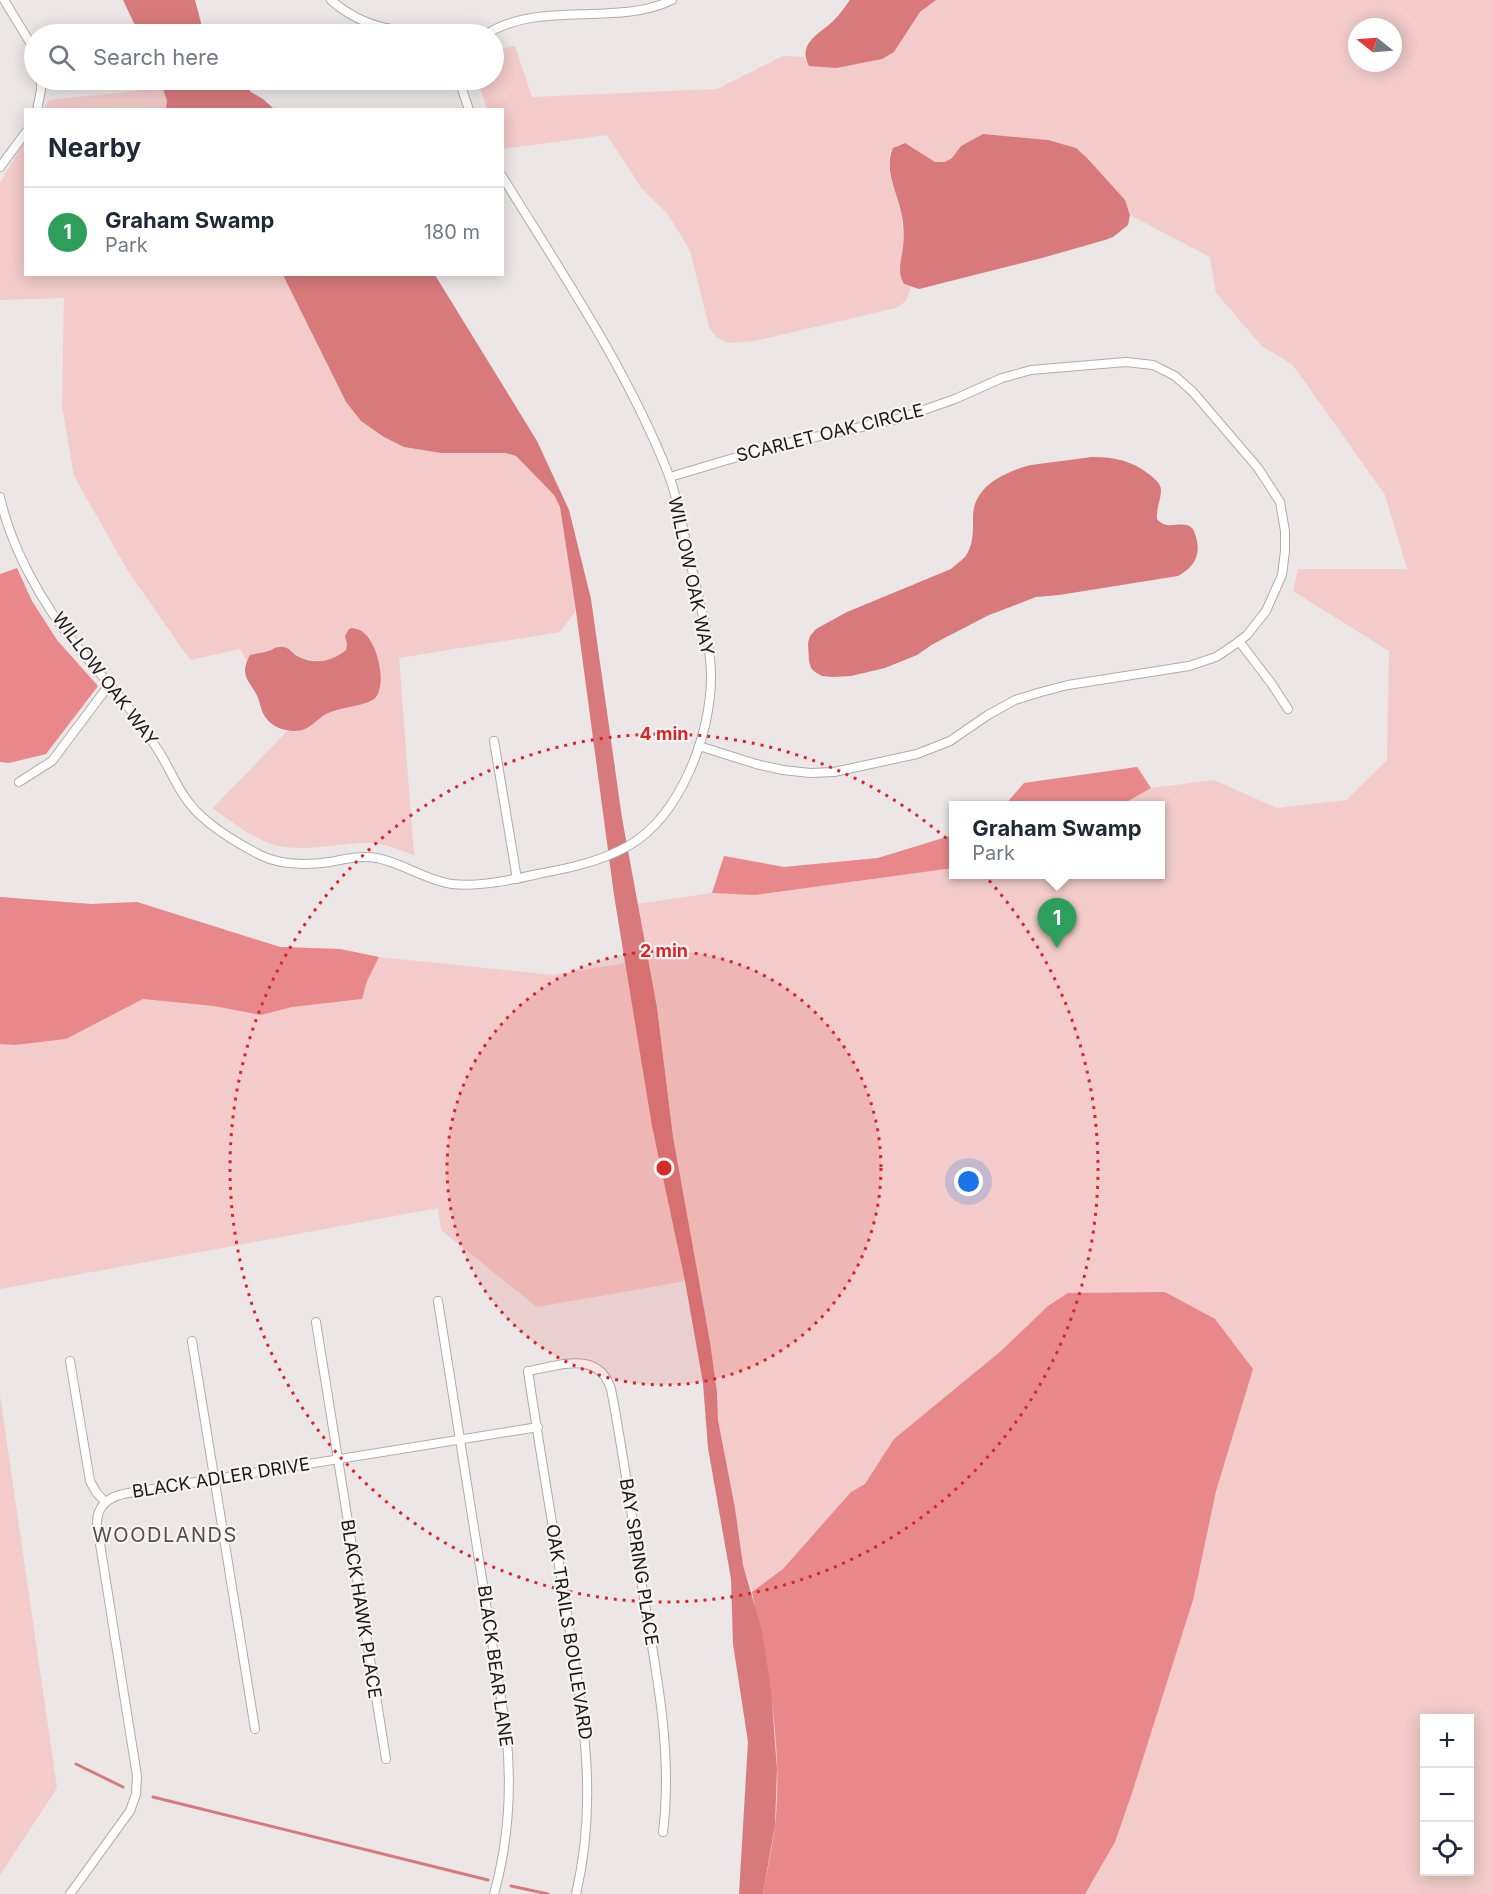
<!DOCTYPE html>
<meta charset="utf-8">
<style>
body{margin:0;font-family:Inter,sans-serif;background:#f6f6f7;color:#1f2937}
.controls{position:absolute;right:18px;bottom:18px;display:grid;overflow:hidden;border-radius:0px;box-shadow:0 3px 15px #0003}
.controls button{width:54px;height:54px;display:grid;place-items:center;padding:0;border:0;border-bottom:2px solid #e0e1e3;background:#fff;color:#1f2937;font:30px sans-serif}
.compass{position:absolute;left:1348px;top:18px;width:54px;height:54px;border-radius:50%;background:#fff;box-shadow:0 3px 15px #0003;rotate:287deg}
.you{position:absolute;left:969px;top:1182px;width:21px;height:21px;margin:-15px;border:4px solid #fff;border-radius:50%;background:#1a73e8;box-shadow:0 0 0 9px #1a73e833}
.badge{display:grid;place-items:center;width:39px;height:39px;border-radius:50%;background:#c33344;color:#fff;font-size:20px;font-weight:700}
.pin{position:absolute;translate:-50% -50px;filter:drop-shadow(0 2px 3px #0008)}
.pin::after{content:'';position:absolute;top:32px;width:21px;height:18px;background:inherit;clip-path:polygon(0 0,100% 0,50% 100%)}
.popup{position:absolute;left:949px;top:801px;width:216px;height:78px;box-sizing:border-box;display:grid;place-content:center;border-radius:0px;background:#fff;filter:drop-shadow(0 2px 4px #0005);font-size:20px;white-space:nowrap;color:#747a83}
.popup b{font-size:22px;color:#1f2937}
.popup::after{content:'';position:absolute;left:50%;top:100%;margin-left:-12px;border:12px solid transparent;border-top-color:#fff}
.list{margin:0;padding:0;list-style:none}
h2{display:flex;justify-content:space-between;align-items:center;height:78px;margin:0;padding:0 24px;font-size:26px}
h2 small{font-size:20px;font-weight:400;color:#747a83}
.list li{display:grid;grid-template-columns:39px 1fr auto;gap:18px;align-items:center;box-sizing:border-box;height:90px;padding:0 24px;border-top:2px solid #e0e1e3}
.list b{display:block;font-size:22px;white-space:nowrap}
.list p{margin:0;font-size:20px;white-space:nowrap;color:#747a83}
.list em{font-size:20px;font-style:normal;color:#747a83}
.icon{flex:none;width:33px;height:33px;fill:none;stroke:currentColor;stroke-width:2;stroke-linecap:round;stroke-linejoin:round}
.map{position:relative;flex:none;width:1492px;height:1894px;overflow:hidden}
.search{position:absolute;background:#fff;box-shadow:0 3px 15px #0003;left:24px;top:24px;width:480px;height:66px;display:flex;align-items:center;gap:15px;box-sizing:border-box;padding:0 21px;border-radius:33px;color:#747a83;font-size:22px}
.panel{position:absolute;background:#fff;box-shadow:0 3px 15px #0003;left:24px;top:108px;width:480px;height:168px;border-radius:0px}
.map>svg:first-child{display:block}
.green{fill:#f2cbca;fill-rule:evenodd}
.forest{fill:#e9888a}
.water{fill:#d87a7c}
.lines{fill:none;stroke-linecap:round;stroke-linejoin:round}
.stream{stroke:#d87a7c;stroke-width:3}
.minor-casing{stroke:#b1acac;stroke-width:10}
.minor{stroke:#fff;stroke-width:8}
.ring{fill:none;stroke:#d62828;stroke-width:3;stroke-dasharray:3 6}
.labels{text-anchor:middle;stroke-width:4.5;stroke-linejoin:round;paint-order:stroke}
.street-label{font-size:18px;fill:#1b1919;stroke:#f9f4f4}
.neighbourhood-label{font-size:20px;letter-spacing:1.5px;fill:#524e4e;stroke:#f9f4f4}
.centre{fill:#d62828;stroke:#f9f4f4;stroke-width:3}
.ring-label{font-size:18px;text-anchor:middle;font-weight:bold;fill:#d62828;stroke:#f9f4f4;stroke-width:4.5;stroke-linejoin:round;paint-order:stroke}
</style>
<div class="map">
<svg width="1492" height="1894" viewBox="0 0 1492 1894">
<rect width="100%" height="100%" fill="#ece6e6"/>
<g class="green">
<path d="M936,0H1492V1894H763L775,1825L777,1769L771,1690L762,1631L752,1592L743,1565L735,1508L718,1420L717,1392L710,1342L698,1279L537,1307L441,1230L438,1208L0,1289V897L91,904L137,902L280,947L340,949L379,957L553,975L625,963L616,907L712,893L724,856L784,867L878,858L953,835L954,874H1160V806L1005,805L1024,783L1138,767L1151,788L1214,780L1277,808L1346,800L1387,760L1389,651L1293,591L1298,569H1407L1385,495L1293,365L1262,346L1216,293L1210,257L1130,215L1129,210L1048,140L983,134L961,146L952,158L945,162H935L905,143C896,144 891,149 889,158C887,179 900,198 902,218C904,240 903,262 904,284L911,287L906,301L896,308L754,341L729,343L716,337L709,327L690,251L668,214L642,189L607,135L503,149L502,110L487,109L477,80H494V50L515,46L532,97L717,89L783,56L804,57L809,66L894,52L920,12ZM1357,27H1393V63H1357ZM1424,1718H1470V1872H1424Z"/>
<path d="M163,88L167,101L166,109L43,110L49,100Z"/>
<path d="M25,140L26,274L283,275L346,402L361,421L404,447L441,453H505L516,456L554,495L560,507L576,611L560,632L399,658L414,855C399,850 385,843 369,843C337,842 305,854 272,844C250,837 232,822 213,808L288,730L295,732L308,727L319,717L331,711L354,704H364L380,690C383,671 376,655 369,637L346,641C352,662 317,663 303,658C296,656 291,649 283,648C280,647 255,653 252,654C249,656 249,658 247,661L240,649L190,660L128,571L74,476L62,406L64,298L0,300V183Z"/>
<path d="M0,1395L57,1788L0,1875Z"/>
</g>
<g class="forest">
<path d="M17,568L32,601L57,640L98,686L46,754L9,763L0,762V574Z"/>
<path d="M1137,767L1151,788L1121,805H1005L1024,783Z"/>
<path d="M953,835V868L755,895L712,893L724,856L784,867L878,858Z"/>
<path d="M0,897L91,904L137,902L280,947L340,949L379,957L367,981L362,999L292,1007L261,1015L214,1006L143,999L66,1039L15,1045L0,1044Z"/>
<path d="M1165,1292L1215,1319L1253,1369L1216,1491L1193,1600L1132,1793L1115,1842L1085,1894H763C767,1871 772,1849 775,1826C784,1747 767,1669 752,1592L783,1569L851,1492L865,1484L894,1439L1001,1351L1048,1306L1068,1293Z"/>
</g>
<g class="water">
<path d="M123,0H195L204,34H139Z"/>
<path d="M850,0H936L920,12L894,52L882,59L836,68L809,66C798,44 816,36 831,23C838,17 844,8 850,0Z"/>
<path d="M160,80H239L251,92L263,99L274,109H166L167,101Z"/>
<path d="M983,134L1048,140L1076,148L1087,158L1125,200L1130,215L1128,225L1113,237L1105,240L1042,258L919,289L904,284C897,272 901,262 903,248C904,238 904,226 902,216C898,193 883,171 893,148L905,143L935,162H945L952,158L961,146Z"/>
<path d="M283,275H435L537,441L569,510L591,599L622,818L657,1008L673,1137L710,1342L717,1392L718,1420L735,1508L743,1565L762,1631L771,1690L777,1769L775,1825L763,1894H739L748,1742L733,1644L731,1579L708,1448L703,1383L685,1281L652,1126L614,895L576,611L560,507L554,495L516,456L505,453H441L404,447L384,437L361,421L346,402Z"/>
<path d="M1092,457C1115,457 1133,461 1150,475C1155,479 1161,484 1161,490C1161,500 1156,508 1157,519C1167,532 1183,519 1192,528C1194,530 1195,534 1196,537C1201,554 1195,567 1178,576L1059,595L1036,597L989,615L933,644L917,655L885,668L851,676L833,677L822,676L815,672L811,668L809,661L808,643L810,636L816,629L847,612L951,569C955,565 961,561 965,557C974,545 973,530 973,516C974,486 1004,472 1031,465Z"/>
<path d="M352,628C356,629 360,629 364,633C377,643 387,683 376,697C370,705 344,707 334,711C322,714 317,722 307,728C295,735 273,729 266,718C262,713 261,707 259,701C253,681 237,679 250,655C256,653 262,653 268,651C273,650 276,646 282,647C289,647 292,653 297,656C314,665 332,662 346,650L347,644L345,636L349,629Z"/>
</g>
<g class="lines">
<g class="stream">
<path d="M76,1764L123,1787"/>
<path d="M153,1797L488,1880"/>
<path d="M511,1886L548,1894"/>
</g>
<defs>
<g id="minor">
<path d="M4,0L34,49"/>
<path d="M331,0C344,12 364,23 382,27C393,30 403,29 414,34"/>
<path d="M487,34C538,0 617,27 672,0"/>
<path d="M459,80L469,110"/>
<path d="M37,110L41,90V80"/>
<path d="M0,167L26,132"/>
<path d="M670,477L774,446L898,419L955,399L1002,378L1031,370L1126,362L1153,365L1175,376L1193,392L1258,468L1280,502L1285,531V551L1282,575L1266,611L1247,635L1237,643L1216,657L1189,666L1068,685L1041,692L1015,700L988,715L950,741L917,754L834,772L810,773L783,770L756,764L699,746"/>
<path d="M0,497C11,548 42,603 75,644C95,668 117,692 136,717C143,728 151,739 158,750C171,770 178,792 195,810C213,829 237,843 260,855C280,865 308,865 330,862C345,859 361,855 377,858C403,863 425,880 452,884C479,887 511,880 538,874C569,868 600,862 628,846C681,816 712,732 711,674C710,638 699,600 691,565C684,536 679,501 668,473C626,367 561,272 502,176"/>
<path d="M1239,641L1271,683L1288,709"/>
<path d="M494,741L517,879"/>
<path d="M19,782L52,761L109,685"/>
<path d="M438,1301L506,1730C512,1785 509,1840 494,1894"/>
<path d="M316,1322L386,1759"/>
<path d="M192,1341L255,1729"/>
<path d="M70,1361L90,1481L96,1492L105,1502"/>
<path d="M70,1894L130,1811L136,1794L137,1776L97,1525C96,1505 110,1496 128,1493L538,1427"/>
<path d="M576,1894C599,1797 582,1710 567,1614C554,1533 540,1452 528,1371C559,1366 598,1349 611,1389C624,1456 633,1524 643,1592C656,1671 673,1751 663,1832"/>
</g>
</defs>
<use href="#minor" class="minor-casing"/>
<use href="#minor" class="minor"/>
</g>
<circle cx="664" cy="1168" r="217" fill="#d62828" fill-opacity=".12"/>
<g class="ring">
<circle cx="664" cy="1168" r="217"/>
<circle cx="664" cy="1168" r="434"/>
</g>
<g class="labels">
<g class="street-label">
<text transform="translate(830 433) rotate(-14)" y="6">SCARLET OAK CIRCLE</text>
<text transform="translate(691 576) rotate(78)" y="6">WILLOW OAK WAY</text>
<text transform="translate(105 679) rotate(53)" y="6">WILLOW OAK WAY</text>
<text transform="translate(221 1478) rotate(-9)" y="6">BLACK ADLER DRIVE</text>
<text transform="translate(639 1562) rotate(81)" y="6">BAY SPRING PLACE</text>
<text transform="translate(361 1609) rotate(81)" y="6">BLACK HAWK PLACE</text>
<text transform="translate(569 1632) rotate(81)" y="6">OAK TRAILS BOULEVARD</text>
<text transform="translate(495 1666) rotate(82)" y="6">BLACK BEAR LANE</text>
</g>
<g class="neighbourhood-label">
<text x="165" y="1542">WOODLANDS</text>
</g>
</g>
<circle cx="664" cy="1168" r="9" class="centre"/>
<g class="ring-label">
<text x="664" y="740">4 min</text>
<text x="664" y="957">2 min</text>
</g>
</svg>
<div class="controls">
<button>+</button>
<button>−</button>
<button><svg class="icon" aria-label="locate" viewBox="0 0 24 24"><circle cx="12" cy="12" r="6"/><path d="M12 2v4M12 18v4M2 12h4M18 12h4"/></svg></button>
</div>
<svg class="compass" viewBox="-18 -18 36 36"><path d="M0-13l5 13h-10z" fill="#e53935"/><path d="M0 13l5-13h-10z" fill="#747a83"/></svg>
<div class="you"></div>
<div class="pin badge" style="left:1057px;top:948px;background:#2e9e5b">1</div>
<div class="popup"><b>Graham Swamp</b>Park</div>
<div class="search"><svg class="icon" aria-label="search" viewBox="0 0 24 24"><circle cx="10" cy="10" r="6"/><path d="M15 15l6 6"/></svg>Search here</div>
<section class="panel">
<h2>Nearby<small></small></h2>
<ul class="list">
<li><span class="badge" style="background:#2e9e5b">1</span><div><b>Graham Swamp</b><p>Park</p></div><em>180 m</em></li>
</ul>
</section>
</div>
